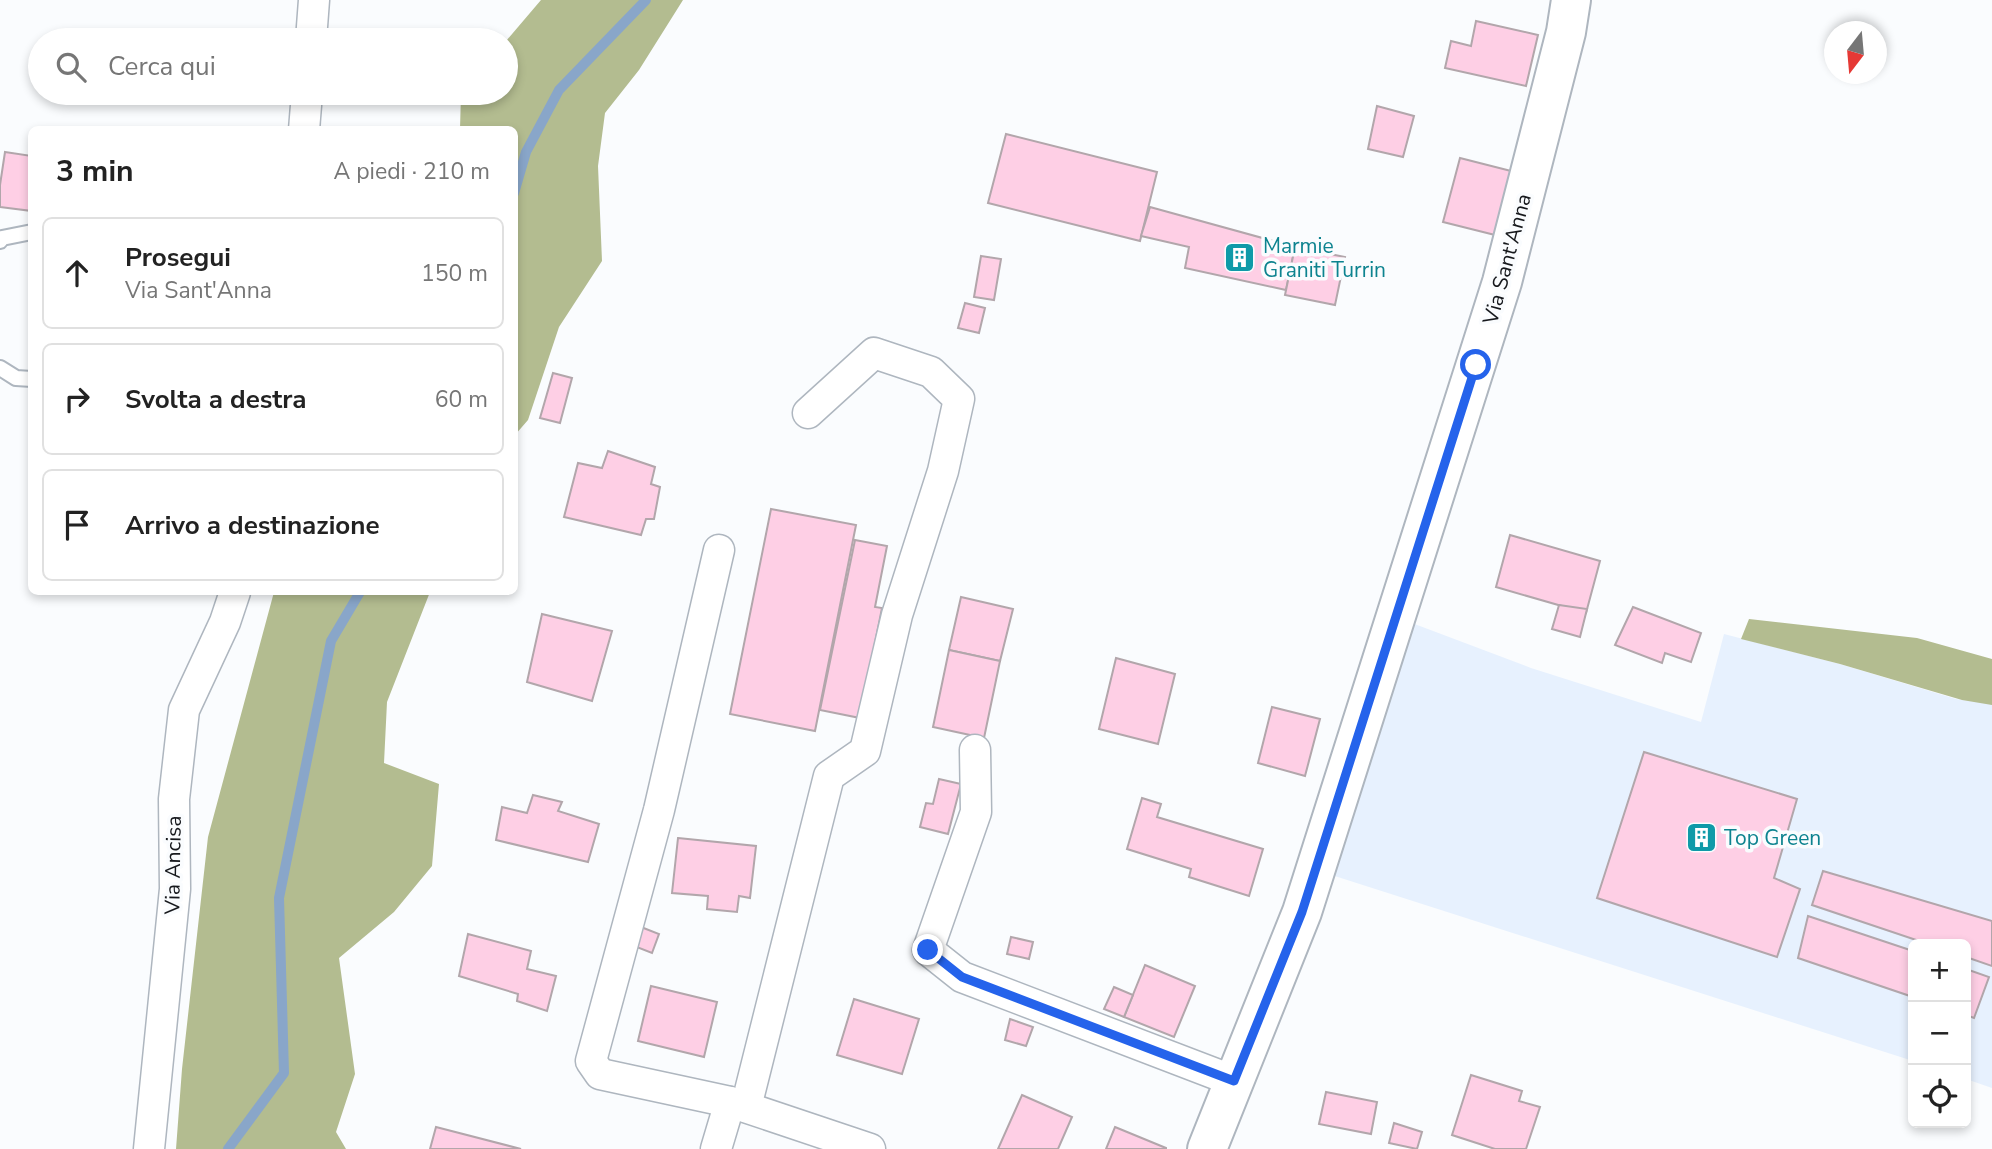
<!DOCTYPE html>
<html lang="it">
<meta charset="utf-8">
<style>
body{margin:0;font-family:"Nunito Sans",sans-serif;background:#f2f2f2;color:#222}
.controls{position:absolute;right:21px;bottom:21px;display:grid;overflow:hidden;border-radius:10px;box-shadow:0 4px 10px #0003}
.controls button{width:63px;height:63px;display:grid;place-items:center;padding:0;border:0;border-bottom:2px solid #e0e0e0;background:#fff;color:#222;font:35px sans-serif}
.compass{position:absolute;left:1824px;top:21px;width:63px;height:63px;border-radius:50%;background:#fff;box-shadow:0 4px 10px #0003;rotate:196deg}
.stop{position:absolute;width:21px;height:21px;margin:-16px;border:5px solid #2563eb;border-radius:50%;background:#fff}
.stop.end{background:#2563eb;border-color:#fff;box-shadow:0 2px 7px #0008}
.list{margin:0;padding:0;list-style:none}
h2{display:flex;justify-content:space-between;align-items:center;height:91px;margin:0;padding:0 28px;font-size:30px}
h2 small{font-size:23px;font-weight:400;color:#767676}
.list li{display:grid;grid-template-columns:46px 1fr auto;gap:21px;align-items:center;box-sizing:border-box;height:112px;margin:0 14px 14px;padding:0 14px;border:2px solid #e0e0e0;border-radius:10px}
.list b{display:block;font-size:26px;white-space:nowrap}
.list p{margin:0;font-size:23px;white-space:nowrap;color:#767676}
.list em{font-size:23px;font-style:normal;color:#767676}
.icon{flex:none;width:38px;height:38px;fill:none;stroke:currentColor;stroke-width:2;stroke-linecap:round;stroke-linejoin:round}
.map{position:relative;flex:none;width:1992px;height:1149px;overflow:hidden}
.search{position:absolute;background:#fff;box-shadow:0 4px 10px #0003;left:28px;top:28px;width:490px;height:77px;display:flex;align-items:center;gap:18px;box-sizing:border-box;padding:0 24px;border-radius:38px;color:#767676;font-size:26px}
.panel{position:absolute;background:#fff;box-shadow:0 4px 10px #0003;left:28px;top:126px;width:490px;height:469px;border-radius:10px}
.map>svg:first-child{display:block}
.built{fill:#e7f1fe}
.forest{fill:#b3bc90}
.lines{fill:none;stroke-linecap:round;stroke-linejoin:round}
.stream{stroke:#89a6c9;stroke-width:10}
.building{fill:#fecfe5;stroke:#b2a6ab;stroke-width:2}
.service-casing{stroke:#aeb6bf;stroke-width:18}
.minor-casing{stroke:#aeb6bf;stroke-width:33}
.secondary-casing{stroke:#aeb6bf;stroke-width:42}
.service{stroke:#fff;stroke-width:14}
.minor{stroke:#fff;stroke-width:30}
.secondary{stroke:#fff;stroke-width:38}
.route{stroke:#2563eb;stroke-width:9}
.labels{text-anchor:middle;stroke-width:7;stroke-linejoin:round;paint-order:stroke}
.culture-label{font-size:21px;fill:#0d838f;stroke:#fafcfe;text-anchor:start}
.street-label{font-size:21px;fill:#16181c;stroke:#fafcfe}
</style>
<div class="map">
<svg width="1992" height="1149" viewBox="0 0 1992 1149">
<rect width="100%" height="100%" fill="#fafcfe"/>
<path class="built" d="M1396,617L1531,668L1701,722L1724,634L1840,664L1956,699L1992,704V1088L1966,1079V944H1913V1061L1316,870Z"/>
<g class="forest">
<path d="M541,0H683L639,70L605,113L598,166L602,261L559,327L528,420L515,435L514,130L460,129L461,93H506V41Z"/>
<path d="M274,592H430L387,702L384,763L439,784L432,866L394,912L339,958L355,1074L336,1132L346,1149H176L182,1069L208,837Z"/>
<path d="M1749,619L1917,638L1992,659V705L1962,700L1840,664L1741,639Z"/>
</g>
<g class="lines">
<g class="stream">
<path d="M514,193L526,152L559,90L646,0"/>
<path d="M228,1149L284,1073L279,898L331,641L360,592"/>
</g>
</g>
<g class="building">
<path d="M1476,21L1538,35L1526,86L1445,68L1451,41L1471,46Z"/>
<path d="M1377,106L1414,116L1403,157L1368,149Z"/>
<path d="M1006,134L1157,172L1140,241L988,203Z"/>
<path d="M5,152L32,156V211L0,207V185Z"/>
<path d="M1460,158L1515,172L1499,236L1443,222Z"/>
<path d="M1150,207L1295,247L1286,290L1185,268L1189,247L1141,236Z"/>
<path d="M1295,247L1345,257L1335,305L1285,295Z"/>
<path d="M981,256L1001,259L994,300L974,297Z"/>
<path d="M965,303L985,308L979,333L958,328Z"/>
<path d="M553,373L572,378L560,423L540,418Z"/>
<path d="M608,451L655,467L651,484L660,487L654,519H646L641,535L564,517L578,463L602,468Z"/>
<path d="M771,509L856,525L815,731L730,714Z"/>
<path d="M1510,535L1600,561L1586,613L1496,587Z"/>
<path d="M855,540L887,546L875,607L882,608L860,718L820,710Z"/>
<path d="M961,597L1013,609L1000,661L949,650Z"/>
<path d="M1559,605L1587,609L1580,637L1552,629Z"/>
<path d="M1633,607L1701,633L1691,662L1665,653L1662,663L1615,645Z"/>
<path d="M542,614L612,631L592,701L527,682Z"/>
<path d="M949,650L1000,661L984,738L933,727Z"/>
<path d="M1116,658L1175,674L1158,744L1099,729Z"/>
<path d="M1272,707L1320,719L1305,776L1258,763Z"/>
<path d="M1644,752L1797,799L1774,878L1800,889L1777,957L1597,898Z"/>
<path d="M939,779L961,784L948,834L920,827L926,803L933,804Z"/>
<path d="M533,795L562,802L558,811L599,824L588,862L496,840L502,807L527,813Z"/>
<path d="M1142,798L1161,804L1157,817L1263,849L1249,896L1189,877L1191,869L1127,849Z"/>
<path d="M678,838L756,846L750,898L739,896L737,912L707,909L708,896L672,893Z"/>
<path d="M1823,871L1992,921V966L1966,957V944H1928L1812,905Z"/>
<path d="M1808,916L1913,951V997L1798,958Z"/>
<path d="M641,927L659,934L652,953L634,946Z"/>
<path d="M468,934L531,951L527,969L556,976L547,1011L517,1001L518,994L459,976Z"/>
<path d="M1011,937L1033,942L1029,959L1007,954Z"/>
<path d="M1145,965L1195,986L1174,1037L1124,1017Z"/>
<path d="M1966,969L1989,977L1974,1018L1966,1015Z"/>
<path d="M651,986L717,1002L704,1057L638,1041Z"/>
<path d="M1114,987L1133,995L1124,1017L1104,1009Z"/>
<path d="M854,999L919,1019L902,1074L837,1055Z"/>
<path d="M1010,1019L1033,1027L1026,1046L1005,1040Z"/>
<path d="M1471,1075L1522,1091L1519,1101L1540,1107L1526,1149H1495L1452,1135Z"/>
<path d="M1326,1092L1377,1102L1371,1134L1319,1124Z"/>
<path d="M1022,1095L1072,1117L1058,1149H998Z"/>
<path d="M1394,1123L1422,1132L1417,1149L1389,1143Z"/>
<path d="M436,1127L521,1149H430Z"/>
<path d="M1115,1127L1166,1148V1149H1106Z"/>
</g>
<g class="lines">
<defs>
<g id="service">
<path d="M0,241L2,238L32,232"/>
<path d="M0,368L16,378L32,379"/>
</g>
<g id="minor">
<path d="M311,40L314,0"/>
<path d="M304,130L307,93"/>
<path d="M719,550L659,810L591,1061L600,1074L730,1102"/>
<path d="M975,750L976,812L928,950L962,977L1234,1081"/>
<path d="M746,1107L829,776L865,751L897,615L943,471L959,399L931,372L874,353L808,413"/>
<path d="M149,1149L175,889L174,799L184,710L225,622L235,592"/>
<path d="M716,1149L730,1102L870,1149"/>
</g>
<path id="secondary" d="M1207,1149L1302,912L1502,282L1566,32L1571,0"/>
</defs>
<use href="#service" class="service-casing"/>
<use href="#minor" class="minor-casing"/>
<use href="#secondary" class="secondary-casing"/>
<use href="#service" class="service"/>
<use href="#minor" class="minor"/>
<use href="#secondary" class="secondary"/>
</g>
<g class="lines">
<path class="route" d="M928,950L962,977L1234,1081L1302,912L1476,365"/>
</g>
<defs>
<symbol id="building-square" viewBox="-11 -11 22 22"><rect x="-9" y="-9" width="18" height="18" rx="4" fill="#0f9aa8" stroke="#fafcfe"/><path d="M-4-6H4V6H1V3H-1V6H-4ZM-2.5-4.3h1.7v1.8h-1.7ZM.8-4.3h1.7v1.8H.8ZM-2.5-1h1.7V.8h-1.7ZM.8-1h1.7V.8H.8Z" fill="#fff"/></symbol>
</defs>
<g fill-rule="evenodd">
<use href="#building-square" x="1222" y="240" width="35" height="35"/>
<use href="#building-square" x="1684" y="820" width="35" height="35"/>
</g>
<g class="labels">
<g class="culture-label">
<text x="1263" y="253">Marmie<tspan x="1263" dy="24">Graniti Turrin</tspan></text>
<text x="1724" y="845">Top Green</text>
</g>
<g class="street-label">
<text transform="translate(1507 259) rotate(-75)" y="7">Via Sant'Anna</text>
<text transform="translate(173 865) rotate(-89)" y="7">Via Ancisa</text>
</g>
</g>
</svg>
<div class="controls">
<button>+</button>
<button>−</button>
<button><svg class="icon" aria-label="locate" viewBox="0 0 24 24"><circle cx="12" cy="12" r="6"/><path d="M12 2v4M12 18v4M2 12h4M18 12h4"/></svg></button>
</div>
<svg class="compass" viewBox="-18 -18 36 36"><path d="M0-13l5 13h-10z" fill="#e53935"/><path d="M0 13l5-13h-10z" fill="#767676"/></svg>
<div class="stop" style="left:1476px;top:365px"></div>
<div class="stop end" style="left:928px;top:950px"></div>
<div class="search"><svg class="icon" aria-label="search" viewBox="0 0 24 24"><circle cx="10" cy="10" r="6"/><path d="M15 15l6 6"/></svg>Cerca qui</div>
<section class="panel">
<h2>3 min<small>A piedi · 210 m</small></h2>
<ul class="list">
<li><svg class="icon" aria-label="ahead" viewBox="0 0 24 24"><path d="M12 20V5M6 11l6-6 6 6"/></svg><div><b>Prosegui</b><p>Via Sant'Anna</p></div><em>150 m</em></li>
<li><svg class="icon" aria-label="right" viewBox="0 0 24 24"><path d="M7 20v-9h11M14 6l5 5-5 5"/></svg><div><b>Svolta a destra</b></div><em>60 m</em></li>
<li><svg class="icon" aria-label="arrive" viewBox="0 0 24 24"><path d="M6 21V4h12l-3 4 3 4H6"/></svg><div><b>Arrivo a destinazione</b></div></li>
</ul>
</section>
</div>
